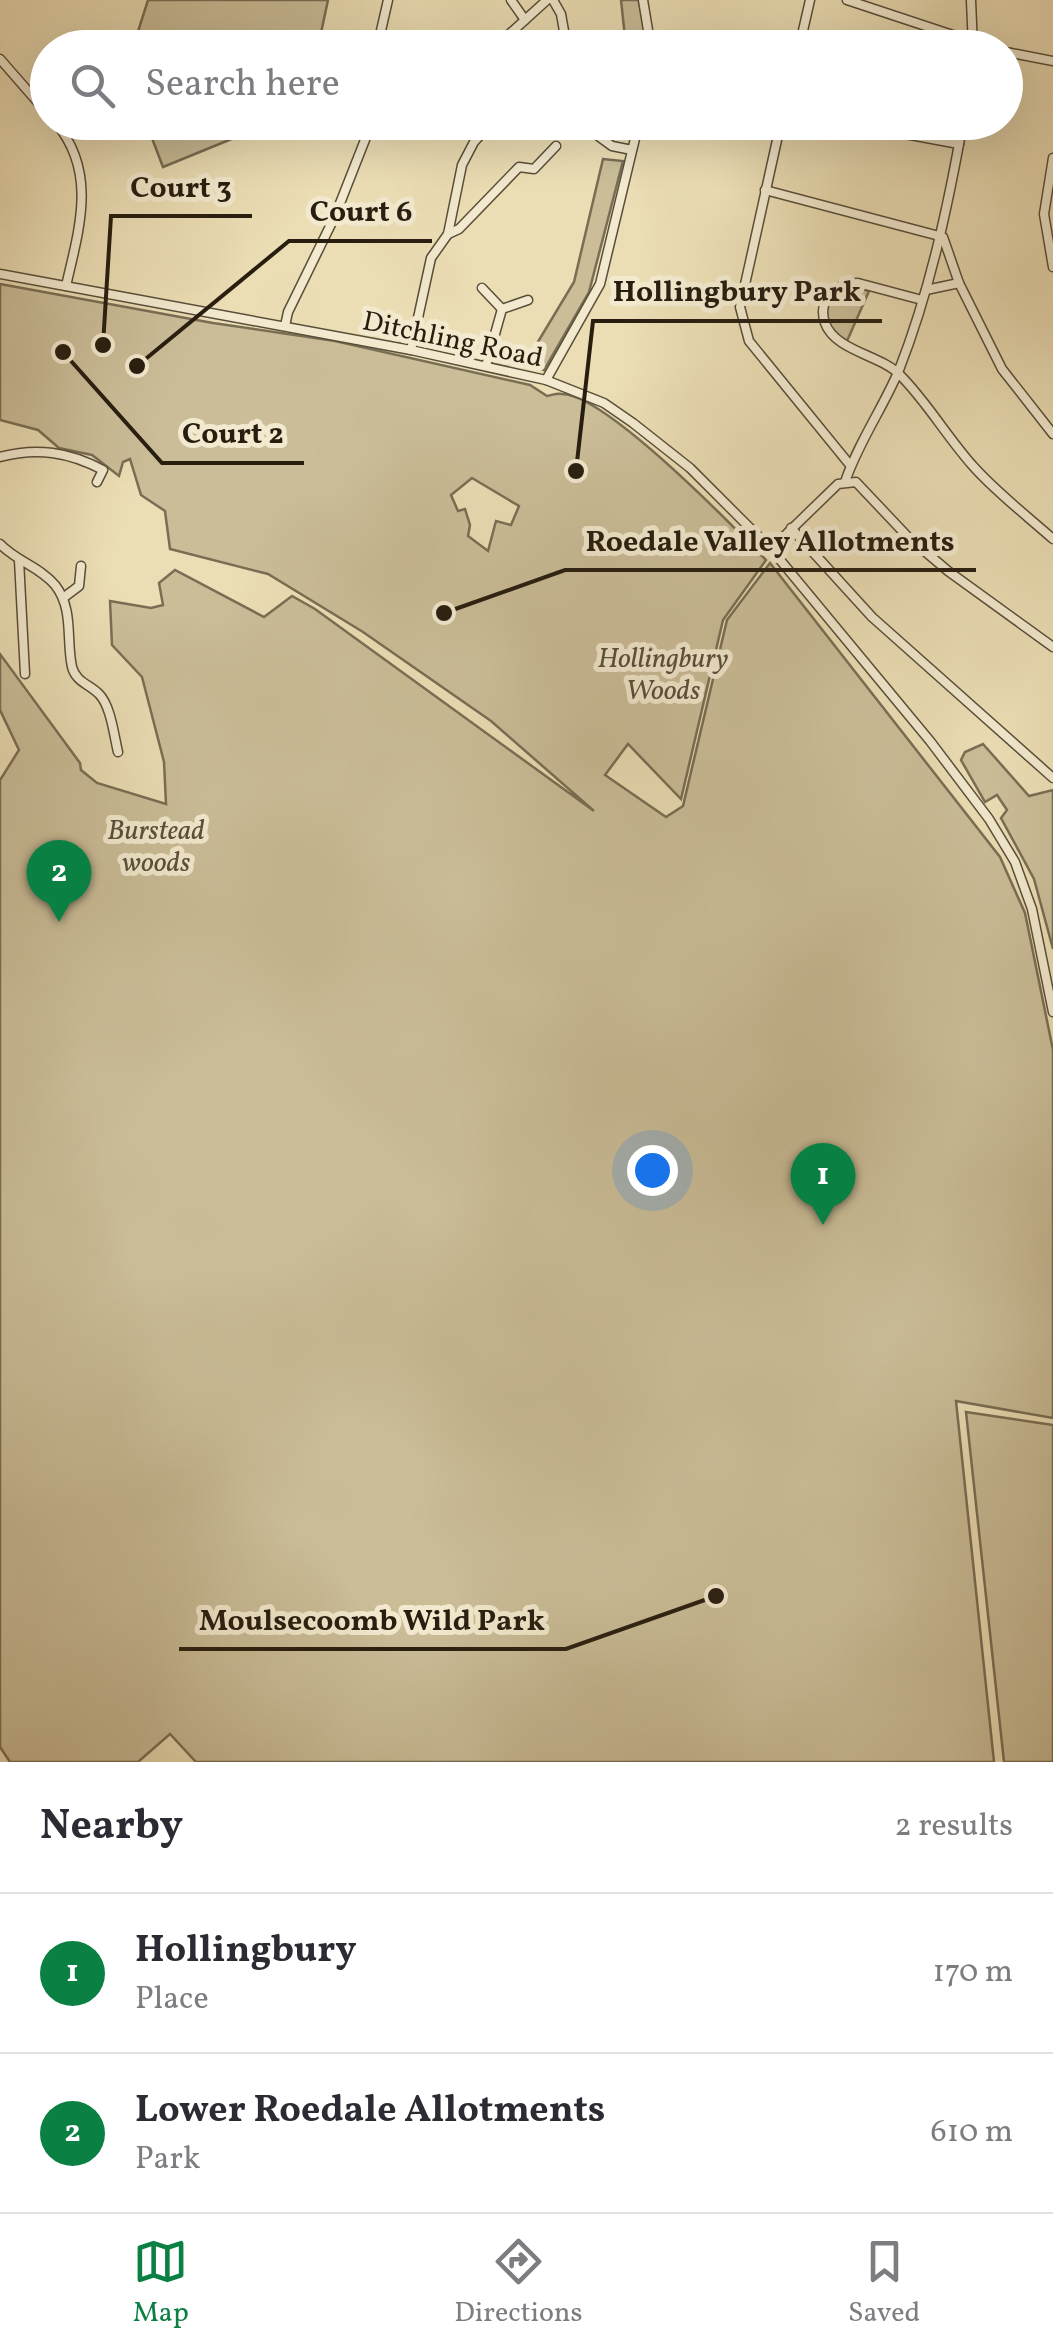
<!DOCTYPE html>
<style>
body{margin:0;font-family:Vollkorn,serif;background:#f7f7f7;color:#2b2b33}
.you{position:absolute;left:652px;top:1170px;width:35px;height:35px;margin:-25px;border:8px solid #fff;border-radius:50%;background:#1a73e8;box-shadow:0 0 0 15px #1a73e833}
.badge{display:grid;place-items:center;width:65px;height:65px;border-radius:50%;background:#0b8043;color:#fff;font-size:32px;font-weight:700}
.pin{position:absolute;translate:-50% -82px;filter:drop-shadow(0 2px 5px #0008)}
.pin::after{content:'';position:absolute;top:52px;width:35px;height:30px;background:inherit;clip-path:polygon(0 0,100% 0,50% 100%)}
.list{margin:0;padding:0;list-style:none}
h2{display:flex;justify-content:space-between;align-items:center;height:130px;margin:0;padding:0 40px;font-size:42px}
h2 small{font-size:32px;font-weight:400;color:#7c7c81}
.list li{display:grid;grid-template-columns:65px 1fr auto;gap:30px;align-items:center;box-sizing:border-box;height:160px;padding:0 40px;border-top:2px solid #e1e1e2}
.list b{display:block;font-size:38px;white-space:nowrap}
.list p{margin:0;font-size:32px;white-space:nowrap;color:#7c7c81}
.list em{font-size:32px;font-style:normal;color:#7c7c81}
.icon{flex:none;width:55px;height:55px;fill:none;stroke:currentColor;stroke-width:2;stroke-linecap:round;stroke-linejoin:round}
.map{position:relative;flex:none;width:1053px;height:1762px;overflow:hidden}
.search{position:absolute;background:#fff;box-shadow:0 10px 40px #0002;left:30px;right:30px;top:30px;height:110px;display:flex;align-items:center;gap:25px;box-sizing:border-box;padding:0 35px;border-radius:55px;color:#7c7c81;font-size:38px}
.sheet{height:450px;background:#fff}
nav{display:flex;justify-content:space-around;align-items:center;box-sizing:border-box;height:140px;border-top:2px solid #e1e1e2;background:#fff;font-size:28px;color:#7c7c81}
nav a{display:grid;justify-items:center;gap:5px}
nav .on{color:#0b8043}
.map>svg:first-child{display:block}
.green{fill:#cabd98;stroke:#796e54;stroke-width:2.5;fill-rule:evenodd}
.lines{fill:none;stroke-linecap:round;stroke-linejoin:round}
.minor-casing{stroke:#594e39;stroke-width:11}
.minor{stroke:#f2e9ce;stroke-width:8}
.labels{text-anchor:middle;stroke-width:10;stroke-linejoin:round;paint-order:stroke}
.street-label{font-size:28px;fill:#281e10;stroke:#f2e9ce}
.park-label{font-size:28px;font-style:italic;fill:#594e39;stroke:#f2e9ce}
.leader{fill:none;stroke:#281e10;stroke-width:4}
.callout-dot{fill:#281e10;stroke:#f2e9ce;stroke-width:4}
.callout-label{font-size:30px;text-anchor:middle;font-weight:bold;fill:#281e10;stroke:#f2e9ce;stroke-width:10;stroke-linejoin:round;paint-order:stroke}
</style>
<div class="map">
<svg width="1053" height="1762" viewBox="0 0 1053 1762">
<rect width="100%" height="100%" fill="#ebddb4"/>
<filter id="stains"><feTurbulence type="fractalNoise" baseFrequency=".002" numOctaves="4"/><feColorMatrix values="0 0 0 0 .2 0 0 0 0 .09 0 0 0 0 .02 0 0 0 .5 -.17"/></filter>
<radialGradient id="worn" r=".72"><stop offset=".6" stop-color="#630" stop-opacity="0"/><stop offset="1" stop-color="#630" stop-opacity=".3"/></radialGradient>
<g class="green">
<path d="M148,0H328L318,47H279L294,42L293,39L271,47H133Z"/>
<path d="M621,0H639L647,47H626Z"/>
<path d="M177,122L228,123L234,138L163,167L150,133Z"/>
<path d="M603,159L623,161L589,292L544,370L524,365L574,282Z"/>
<path d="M0,284L213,323L335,341L530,385L547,396C552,395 557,393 562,394C606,395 732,525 766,560L723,620L681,799L628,744L605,775L666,817L683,806L727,620L770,563L1000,857L1025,913L1053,1050V1418L956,1401L994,1762H196L170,1734L138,1762H10L0,1747V780L19,750L0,710V654L80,763L81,770L97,783L166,804L164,762L142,677L112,645L110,601L151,608L163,605L159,583L175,570L264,617L292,596L315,609L594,811L491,721L363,632L268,574L170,549L165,511L141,495L130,459L123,462L119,476L92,455L59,448L38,430L0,420ZM472,478L519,506L511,525L496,521L488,551L468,536L470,525L465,509L458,511L451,495Z"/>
<path d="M848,286L869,291L847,341C818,325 821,302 848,286Z"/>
<path d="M983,744L1029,796L1053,790V949L1034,879L1001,818L1007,810L997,795L985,802L961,760L965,752Z"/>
<path d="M966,1412L1053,1425V1762H1004Z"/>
</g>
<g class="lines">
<defs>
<g id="minor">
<path d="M511,0L525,20"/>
<path d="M553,0L561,14L567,48"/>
<path d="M643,0L651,48"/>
<path d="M847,0L992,48"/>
<path d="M971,0L973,48"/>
<path d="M377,48L388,0"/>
<path d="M494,48L547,0"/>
<path d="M799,48L810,0"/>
<path d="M1006,52L1053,61"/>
<path d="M0,59L48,114"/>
<path d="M55,122C98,172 79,229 66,286"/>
<path d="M579,122L612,146L632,150"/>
<path d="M781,122L740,307L749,341L850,465"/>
<path d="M873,122L878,129L959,144"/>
<path d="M924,122L962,130"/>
<path d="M1053,158L1044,214L1053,267"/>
<path d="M765,190L943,237L959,283L1002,369L1053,434"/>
<path d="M448,234L459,229L519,167L534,169L556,146"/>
<path d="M0,274L411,350L546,380L604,403L633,423L690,468L771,549L930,741L989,819L1015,862L1032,909L1053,1012"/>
<path d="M482,288L502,309"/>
<path d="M926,290L959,283"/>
<path d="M922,300L858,283C836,283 817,300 825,323C835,351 881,355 900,375C927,402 947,437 973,466C996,492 1026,515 1053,539"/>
<path d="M285,326L288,312L335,216L372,122"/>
<path d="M411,350L431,258L448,234L462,165L474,142L492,122"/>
<path d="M486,366L502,309L528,300"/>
<path d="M546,380L600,284L639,122"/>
<path d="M0,457C37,447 69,452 103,470L97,482"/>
<path d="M845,482C858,443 883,408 899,370C930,291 948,206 963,122"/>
<path d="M791,528L872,617L1053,778"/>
<path d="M0,544C16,561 40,567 55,585C74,609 66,640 72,667C76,682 89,684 99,694C111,706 114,736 118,752"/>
<path d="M771,549L838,484L856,482L908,537L948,571L1053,647"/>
<path d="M19,560L25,674"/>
<path d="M63,598L79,586L81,566"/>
</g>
</defs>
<use href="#minor" class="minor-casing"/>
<use href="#minor" class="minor"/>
</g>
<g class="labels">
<g class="street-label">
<text transform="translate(453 338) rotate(12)" y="10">Ditchling Road</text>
</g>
<g class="park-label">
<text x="663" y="667">Hollingbury<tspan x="663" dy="32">Woods</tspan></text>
<text x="156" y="839">Burstead<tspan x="156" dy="32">woods</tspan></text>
</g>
</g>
<path class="leader" d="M103 345L111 216H252M137 366L289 241H432M576 471L593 321H882M63 352L162 463H304M444 613L565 570H976M716 1596L566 1649H179"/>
<g class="callout-dot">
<circle cx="103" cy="345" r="10"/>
<circle cx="137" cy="366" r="10"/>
<circle cx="576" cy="471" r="10"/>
<circle cx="63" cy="352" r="10"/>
<circle cx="444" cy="613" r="10"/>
<circle cx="716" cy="1596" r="10"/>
</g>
<g class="callout-label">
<text x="181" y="197">Court 3</text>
<text x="361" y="221">Court 6</text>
<text x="737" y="301">Hollingbury Park</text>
<text x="233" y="443">Court 2</text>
<text x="770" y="551">Roedale Valley Allotments</text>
<text x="372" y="1630">Moulsecoomb Wild Park</text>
</g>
<rect width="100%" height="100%" filter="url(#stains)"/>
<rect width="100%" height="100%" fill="url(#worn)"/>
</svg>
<div class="you"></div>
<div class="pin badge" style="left:823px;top:1225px">1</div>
<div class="pin badge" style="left:59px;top:922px">2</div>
<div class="search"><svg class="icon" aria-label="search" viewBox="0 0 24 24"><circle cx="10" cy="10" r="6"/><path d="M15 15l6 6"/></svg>Search here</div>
</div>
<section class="sheet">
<h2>Nearby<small>2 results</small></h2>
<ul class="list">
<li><span class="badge">1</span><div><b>Hollingbury</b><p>Place</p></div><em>170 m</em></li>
<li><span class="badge">2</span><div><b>Lower Roedale Allotments</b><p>Park</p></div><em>610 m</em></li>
</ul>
</section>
<nav>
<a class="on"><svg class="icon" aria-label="map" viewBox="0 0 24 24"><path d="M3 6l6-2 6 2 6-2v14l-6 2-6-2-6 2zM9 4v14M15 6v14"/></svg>Map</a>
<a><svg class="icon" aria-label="directions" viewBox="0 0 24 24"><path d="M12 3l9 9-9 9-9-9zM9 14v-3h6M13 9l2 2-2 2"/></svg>Directions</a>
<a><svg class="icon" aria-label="saved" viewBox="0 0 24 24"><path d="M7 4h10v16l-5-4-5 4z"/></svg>Saved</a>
</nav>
